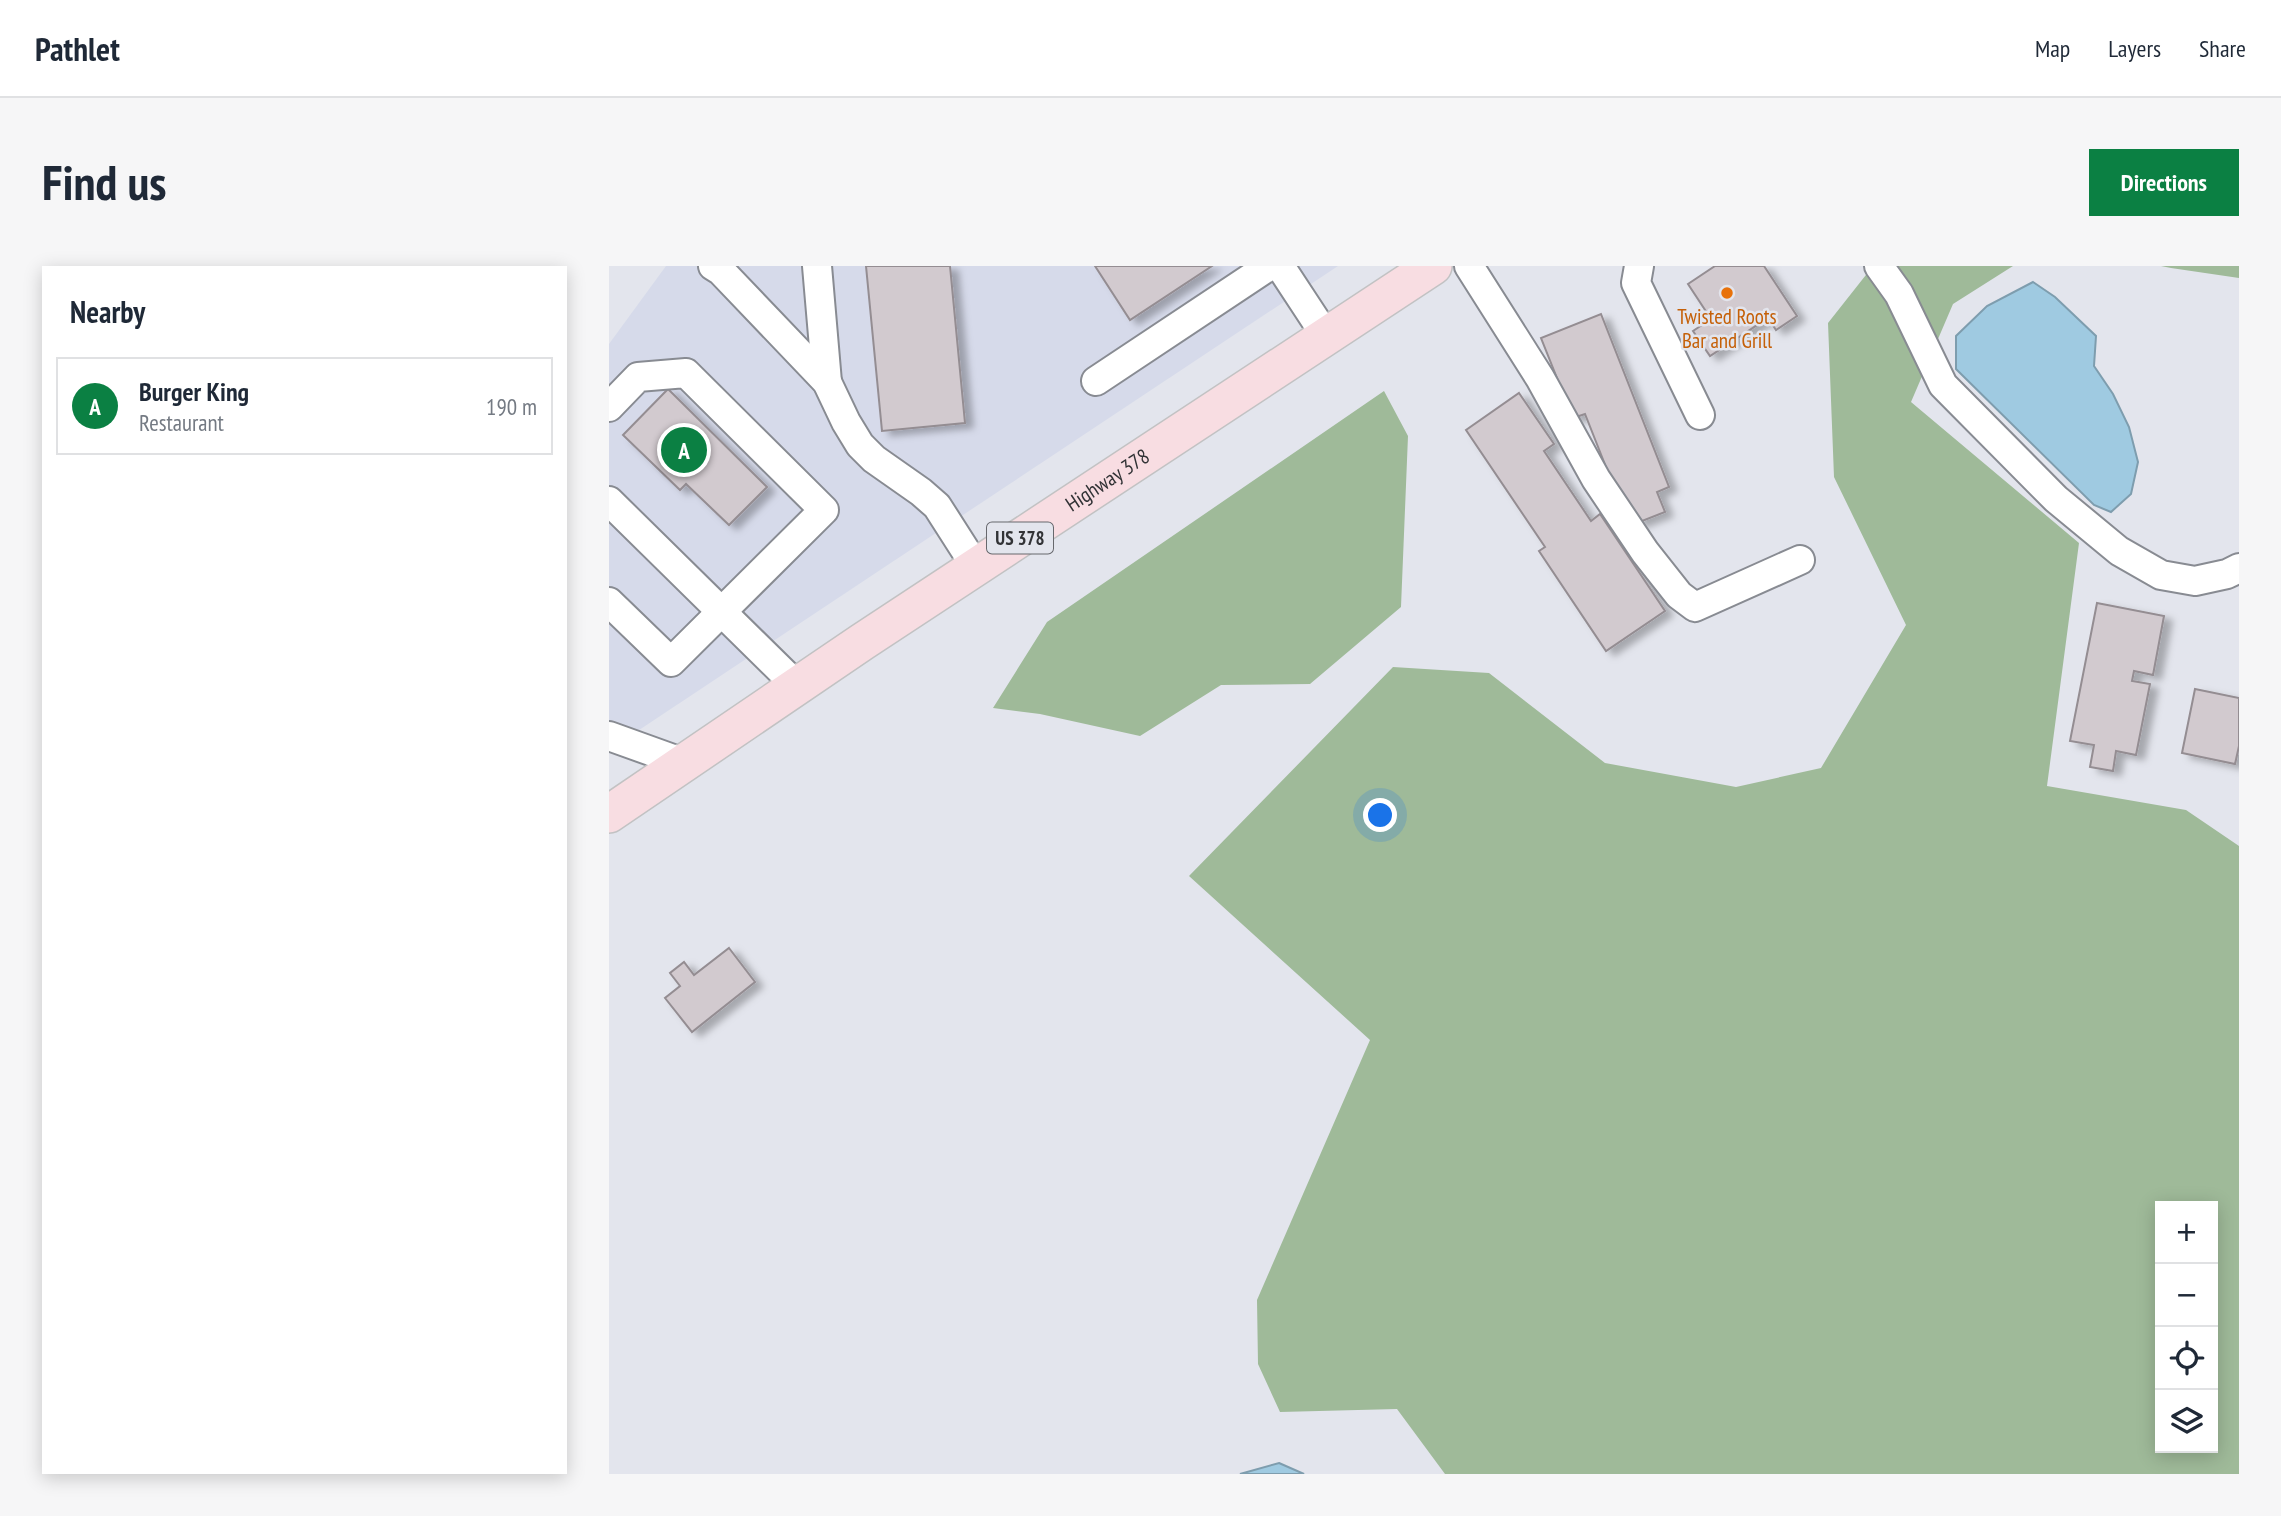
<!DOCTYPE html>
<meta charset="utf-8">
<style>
body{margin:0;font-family:"PT Sans Narrow",sans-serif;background:#f6f6f7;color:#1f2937}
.controls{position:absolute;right:21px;bottom:21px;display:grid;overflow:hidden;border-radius:0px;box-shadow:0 4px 18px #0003}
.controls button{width:63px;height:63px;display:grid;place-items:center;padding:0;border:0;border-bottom:2px solid #e0e1e3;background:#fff;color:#1f2937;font:35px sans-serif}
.you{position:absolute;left:772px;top:550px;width:24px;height:24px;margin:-18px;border:5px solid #fff;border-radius:50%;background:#1a73e8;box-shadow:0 0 0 10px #1a73e833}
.badge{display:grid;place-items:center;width:46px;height:46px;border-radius:50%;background:#0b8043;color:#fff;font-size:23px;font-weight:700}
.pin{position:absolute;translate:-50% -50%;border:4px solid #fff;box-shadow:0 2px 7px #0006}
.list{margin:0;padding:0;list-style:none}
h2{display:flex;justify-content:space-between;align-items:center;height:91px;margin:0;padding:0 28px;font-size:30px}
h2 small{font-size:23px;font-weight:400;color:#747a83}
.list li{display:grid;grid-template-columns:46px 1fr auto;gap:21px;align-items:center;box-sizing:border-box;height:98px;margin:0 14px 14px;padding:0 14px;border:2px solid #e0e1e3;border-radius:0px}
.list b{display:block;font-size:26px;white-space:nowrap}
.list p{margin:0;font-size:23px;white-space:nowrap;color:#747a83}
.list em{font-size:23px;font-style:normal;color:#747a83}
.icon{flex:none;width:38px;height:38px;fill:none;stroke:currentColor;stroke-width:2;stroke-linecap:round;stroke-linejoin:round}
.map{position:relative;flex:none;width:1630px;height:1208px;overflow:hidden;border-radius:0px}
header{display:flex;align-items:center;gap:42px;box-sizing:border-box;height:98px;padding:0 35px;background:#fff;border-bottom:2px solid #e0e1e3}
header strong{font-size:33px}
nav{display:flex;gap:38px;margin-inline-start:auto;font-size:24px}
.intro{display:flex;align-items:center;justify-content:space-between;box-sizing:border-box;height:168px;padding:0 42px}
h1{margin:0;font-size:49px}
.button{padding:18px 32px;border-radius:0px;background:#0b8043;color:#fff;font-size:24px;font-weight:700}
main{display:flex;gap:42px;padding:0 42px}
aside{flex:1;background:#fff;border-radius:0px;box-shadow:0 4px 18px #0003}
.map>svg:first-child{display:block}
.built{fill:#d6daea}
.forest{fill:#9fba99;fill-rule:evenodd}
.water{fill:#9fcae1;stroke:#7e9dae;stroke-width:2}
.building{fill:#d2cacf;stroke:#948d92;stroke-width:2;filter:url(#shadow)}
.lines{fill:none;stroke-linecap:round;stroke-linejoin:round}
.minor-casing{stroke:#888b92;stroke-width:32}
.major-casing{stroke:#c2c2c3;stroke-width:40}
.minor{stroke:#fff;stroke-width:28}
.major{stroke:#f8dde2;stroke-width:37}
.food-dot{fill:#e8710a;stroke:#e3e5ed;stroke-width:2.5}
.labels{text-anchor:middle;stroke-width:5;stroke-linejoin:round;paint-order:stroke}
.shield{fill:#e3e5ed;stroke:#67686d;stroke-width:2}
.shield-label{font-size:19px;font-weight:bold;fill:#323336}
.food-label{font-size:21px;fill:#c56008;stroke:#e3e5ed}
.street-label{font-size:21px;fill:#323336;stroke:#e3e5ed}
</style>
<header>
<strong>Pathlet</strong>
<nav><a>Map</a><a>Layers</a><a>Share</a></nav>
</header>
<div class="intro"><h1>Find us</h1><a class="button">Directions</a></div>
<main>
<aside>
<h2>Nearby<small></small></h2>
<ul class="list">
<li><span class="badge">A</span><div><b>Burger King</b><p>Restaurant</p></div><em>190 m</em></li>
</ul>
</aside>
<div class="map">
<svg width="1630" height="1208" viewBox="0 0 1630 1208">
<defs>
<filter id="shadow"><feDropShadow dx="8" dy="4.5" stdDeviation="3.5" flood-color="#0004"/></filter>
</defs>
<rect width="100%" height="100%" fill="#e3e5ed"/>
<path class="built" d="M57,0H729L0,484V78Z"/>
<g class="forest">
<path d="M1264,0H1404L1344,38L1302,136L1470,277L1438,520L1577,544L1630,580V1208H836L788,1143L671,1146L649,1098L648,1034L761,774L580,610L784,401L880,407L996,497L1127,521L1212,502L1297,359L1225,211L1219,57ZM1551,940H1604V1182H1551Z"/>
<path d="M1552,0H1630V12L1562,2Z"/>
<path d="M775,125L799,170L792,341L701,418L612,419L531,470L431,448L384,442L438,356Z"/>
</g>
<g class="water">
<path d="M1424,16L1446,31L1487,70L1485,100L1504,128L1520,161L1529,196L1522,228L1502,246L1485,239L1347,103V70L1378,40Z"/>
<path d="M670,1197L695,1208H631Z"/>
</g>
<g class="building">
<path d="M257,0H341L356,157L273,165Z"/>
<path d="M486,0H603L521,54Z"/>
<path d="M1106,0H1155L1188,50L1167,64L1159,52L1101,90L1084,65L1102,53L1079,18Z"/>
<path d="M992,48L1060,221L1048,226L1056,246L1028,257L1020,236L1012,239L976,148L964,152L932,72Z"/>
<path d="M59,123L158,221L120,259L77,218L71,224L14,169Z"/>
<path d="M910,127L945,178L935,185L982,255L991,248L1056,345L997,385L930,285L936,281L857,164Z"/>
<path d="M1488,337L1555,350L1544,409L1525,405L1523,415L1541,418L1527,489L1507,485L1504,505L1481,501L1485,479L1461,475Z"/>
<path d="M1586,423L1630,432V480L1626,498L1573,487Z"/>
<path d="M120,682L146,716L83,766L56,732L71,720L61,707L75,696L85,709Z"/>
</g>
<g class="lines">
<defs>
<g id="minor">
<path d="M104,0L112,5L218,116L237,156L251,179L265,193L312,226L328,240L367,301"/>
<path d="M208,0L218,116"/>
<path d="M671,0L717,70"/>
<path d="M860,0L931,112L987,213L1036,286L1070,329L1086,341L1191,294"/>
<path d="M1030,0L1027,17L1091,149"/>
<path d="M1270,0L1290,28L1334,119L1447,233L1510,285L1552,309L1586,315L1618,308L1630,302"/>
<path d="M487,115L660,0"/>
<path d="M0,141L29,111L77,107L215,244L62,396L0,336"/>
<path d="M0,235L188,420"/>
<path d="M0,470L75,497"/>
</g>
<g id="major">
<path id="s1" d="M0,548L253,376L824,0"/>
</g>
</defs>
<use href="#minor" class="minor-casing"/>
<use href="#major" class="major-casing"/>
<use href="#minor" class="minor"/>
<use href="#major" class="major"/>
</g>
<circle class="food-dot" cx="1118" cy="27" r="7"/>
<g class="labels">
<rect class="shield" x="378" y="256.5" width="66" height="31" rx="5"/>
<g class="shield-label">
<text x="411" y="279">US 378</text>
</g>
<g class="food-label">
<text x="1118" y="58">Twisted Roots<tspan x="1118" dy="24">Bar and Grill</tspan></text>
</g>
<g class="street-label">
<text dy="7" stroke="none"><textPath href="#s1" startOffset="600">Highway 378</textPath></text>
</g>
</g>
</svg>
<div class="controls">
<button>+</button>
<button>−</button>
<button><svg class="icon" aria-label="locate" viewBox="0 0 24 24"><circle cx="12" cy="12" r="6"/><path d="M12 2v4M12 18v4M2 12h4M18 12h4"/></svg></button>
<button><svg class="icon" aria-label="layers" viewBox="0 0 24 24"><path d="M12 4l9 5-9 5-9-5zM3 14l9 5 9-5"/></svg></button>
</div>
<div class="you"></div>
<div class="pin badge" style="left:75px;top:184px">A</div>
</div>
</main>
